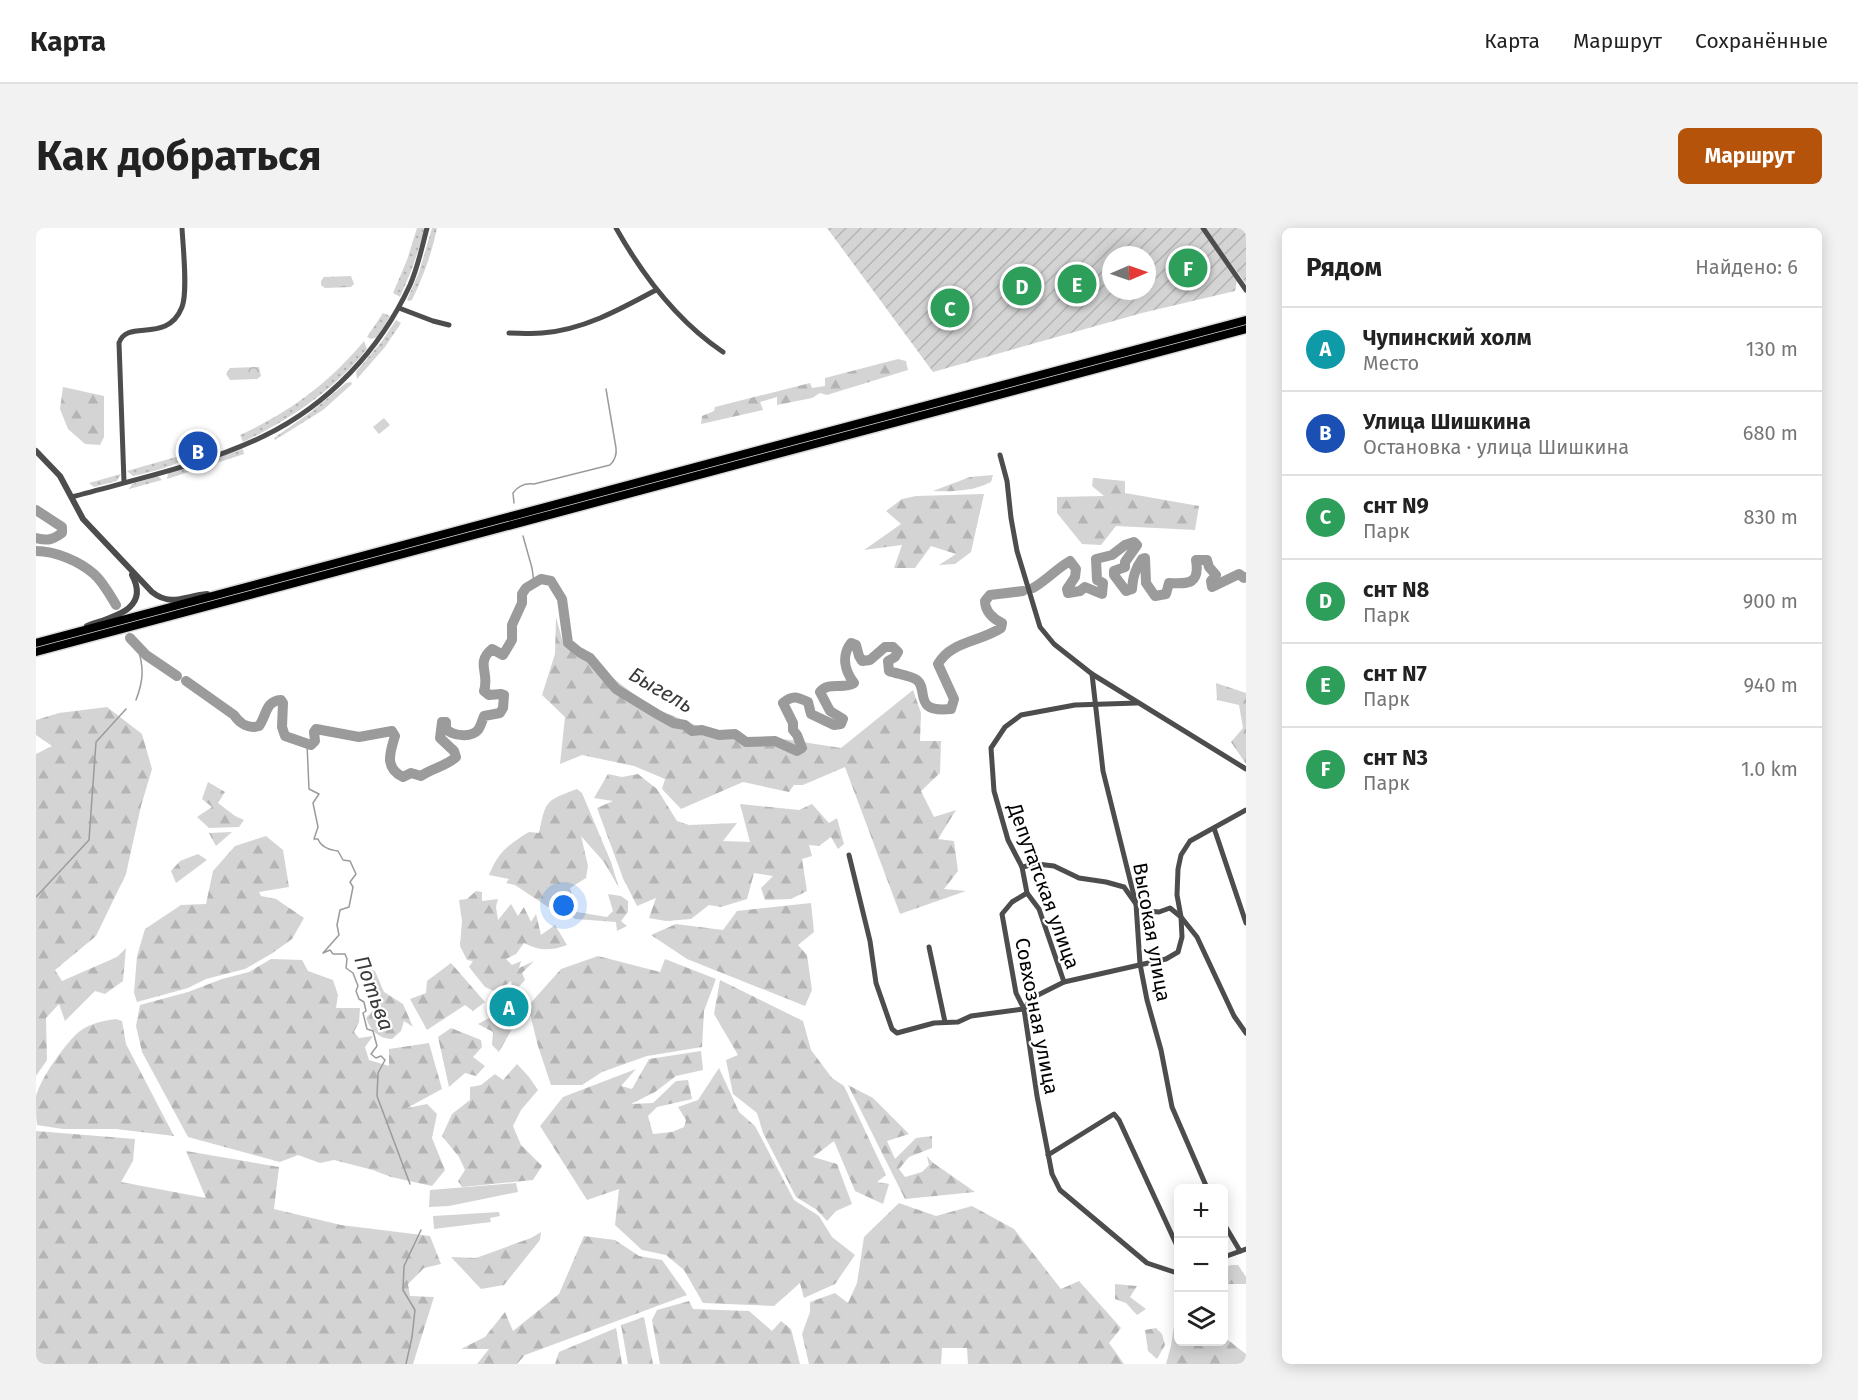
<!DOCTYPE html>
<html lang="ru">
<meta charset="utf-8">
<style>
body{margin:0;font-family:"Fira Sans",sans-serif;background:#f2f2f2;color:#222}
.controls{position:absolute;right:18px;bottom:18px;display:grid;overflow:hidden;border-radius:9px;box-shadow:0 3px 15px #0003}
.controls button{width:54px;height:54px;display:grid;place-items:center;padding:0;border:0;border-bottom:2px solid #e0e0e0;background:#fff;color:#222;font:30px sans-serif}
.compass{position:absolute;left:1066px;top:18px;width:54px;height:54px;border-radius:50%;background:#fff;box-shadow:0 3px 15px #0003;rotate:88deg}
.you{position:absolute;left:528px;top:678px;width:21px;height:21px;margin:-15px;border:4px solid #fff;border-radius:50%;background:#1a73e8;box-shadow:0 0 0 9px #1a73e833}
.badge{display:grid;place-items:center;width:39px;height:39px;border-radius:50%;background:#b45309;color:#fff;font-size:20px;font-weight:700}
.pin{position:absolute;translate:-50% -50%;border:3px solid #fff;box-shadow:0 2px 6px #0006}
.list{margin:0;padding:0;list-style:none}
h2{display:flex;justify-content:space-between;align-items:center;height:78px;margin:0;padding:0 24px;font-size:26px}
h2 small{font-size:20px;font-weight:400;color:#767676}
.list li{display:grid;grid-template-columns:39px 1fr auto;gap:18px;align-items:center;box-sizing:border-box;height:84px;padding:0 24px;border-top:2px solid #e0e0e0}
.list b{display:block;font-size:22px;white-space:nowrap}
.list p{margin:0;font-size:20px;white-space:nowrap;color:#767676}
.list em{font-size:20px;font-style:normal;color:#767676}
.icon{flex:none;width:33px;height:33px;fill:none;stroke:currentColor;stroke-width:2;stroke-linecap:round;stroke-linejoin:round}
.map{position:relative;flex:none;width:1210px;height:1136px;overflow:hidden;border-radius:9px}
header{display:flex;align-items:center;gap:36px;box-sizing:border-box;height:84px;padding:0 30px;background:#fff;border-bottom:2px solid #e0e0e0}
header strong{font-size:28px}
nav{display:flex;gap:33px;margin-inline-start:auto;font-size:21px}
.intro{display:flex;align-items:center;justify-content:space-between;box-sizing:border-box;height:144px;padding:0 36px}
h1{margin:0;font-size:42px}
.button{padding:15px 27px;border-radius:9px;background:#b45309;color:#fff;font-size:21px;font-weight:700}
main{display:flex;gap:36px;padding:0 36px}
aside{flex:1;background:#fff;border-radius:9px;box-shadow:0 3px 15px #0003}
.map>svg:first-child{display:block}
.grass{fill:url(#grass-dots)}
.forest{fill:url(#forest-firs)}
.park{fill:url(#park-crowns)}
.garden{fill:url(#garden-furrows);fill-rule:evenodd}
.pitch{fill:#d4d4d4}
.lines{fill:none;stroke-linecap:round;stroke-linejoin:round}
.stream{stroke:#9b9b9b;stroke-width:1.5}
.river{stroke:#9b9b9b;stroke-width:10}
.trunk-casing{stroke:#dbdbdb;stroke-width:11}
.minor{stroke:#4d4d4d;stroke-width:5}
.tertiary{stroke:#4d4d4d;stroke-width:6}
.trunk{stroke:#000;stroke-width:8}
.labels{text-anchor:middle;stroke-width:4.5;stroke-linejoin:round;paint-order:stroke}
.street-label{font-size:20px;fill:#000;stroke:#fff}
.water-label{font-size:21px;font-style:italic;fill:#3c3c3c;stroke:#fff}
</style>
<header>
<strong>Карта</strong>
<nav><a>Карта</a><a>Маршрут</a><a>Сохранённые</a></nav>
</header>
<div class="intro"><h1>Как добраться</h1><a class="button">Маршрут</a></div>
<main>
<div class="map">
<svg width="1210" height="1136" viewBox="0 0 1210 1136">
<defs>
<pattern id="grass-dots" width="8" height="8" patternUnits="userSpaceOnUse" patternTransform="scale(1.5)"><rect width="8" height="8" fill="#d4d4d4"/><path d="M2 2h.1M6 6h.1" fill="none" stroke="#b4b4b4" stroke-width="1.8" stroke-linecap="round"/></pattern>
<pattern id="forest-firs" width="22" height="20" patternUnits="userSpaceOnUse" patternTransform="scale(1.5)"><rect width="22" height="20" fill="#d4d4d4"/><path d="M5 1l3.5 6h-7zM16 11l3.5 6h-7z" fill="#b4b4b4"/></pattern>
<pattern id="park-crowns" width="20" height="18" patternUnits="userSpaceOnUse" patternTransform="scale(1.5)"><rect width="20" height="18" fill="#d4d4d4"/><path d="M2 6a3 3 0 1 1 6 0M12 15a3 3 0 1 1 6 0" fill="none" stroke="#b4b4b4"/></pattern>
<pattern id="garden-furrows" width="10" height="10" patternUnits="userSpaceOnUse" patternTransform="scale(1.5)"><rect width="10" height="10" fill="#d4d4d4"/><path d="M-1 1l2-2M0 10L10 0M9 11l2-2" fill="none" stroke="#b4b4b4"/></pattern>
</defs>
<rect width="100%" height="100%" fill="#fff"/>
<g class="grass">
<path d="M381,0H389L388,5L376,41L364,69L357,65L371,32Z"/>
<path d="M396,0H401C396,25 387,49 376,72L373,73L371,72L383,44Z"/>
<path d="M347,85L354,88L341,109L335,111L331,109Z"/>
<path d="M360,92L365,95L349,119L321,151L320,144L346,113Z"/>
<path d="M328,113L331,121C297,163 255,191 207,214L204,207C255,183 292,156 328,113Z"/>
<path d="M315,154L316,156L287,182L239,212L238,210L275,184L310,155Z"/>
<path d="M207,221L208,226L131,251L132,245Z"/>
<path d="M154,225L155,228C138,238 117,244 97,248L91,243Z"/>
<path d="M85,246L81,253L58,259L53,255Z"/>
<path d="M122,248L126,252L93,261L96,256Z"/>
</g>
<g class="forest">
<path d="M862,131L870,133L872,142L791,167L784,165L776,170L741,177V169L724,174L727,182L665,196L666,188L678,183L679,179L774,155L776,160L789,158V150Z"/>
<path d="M27,159L68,168V209L64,217L49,216L32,201L24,181Z"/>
<path d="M957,247L955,254C937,263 917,264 897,263L934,249Z"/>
<path d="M1057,250L1089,253V265L1163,278L1159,302L1080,298L1065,317L1046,316L1021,285V269L1068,268L1056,258Z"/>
<path d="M948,266L935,324L919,336L903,337L920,326L895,318L879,340H858L866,317L828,322L865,296L850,283L866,271L880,268Z"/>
<path d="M520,389L527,415L550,429L613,478L674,503L716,512L741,510L805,520L877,462L885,485L884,513H905L904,545L885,563L898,589L920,582L902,611L918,613L922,643L908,661L930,663L864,686L809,539L767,557H758L753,564L707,554L645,581L626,561L629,551L598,538L546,527L524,536L529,489L506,467L519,426Z"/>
<path d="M1180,455L1210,465V536L1195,514L1207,500L1203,477L1181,472Z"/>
<path d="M71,479L106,506L116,541L105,578L90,646L60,708L19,742L26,753L81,729L90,720L87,753L69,766L59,763L29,793L23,776L10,790L11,832L0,848V526L16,518L0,507V492L23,485Z"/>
<path d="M572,546L586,549L602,546L621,561L641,593L653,597L701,595L687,613L714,614L704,576L763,582L776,576L793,595L801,590L808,616L802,621L795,609L783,618L773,617L776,628L766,631L771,663L755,671L729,672L725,660L737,648L718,645L711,671L685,679L673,677L655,691L630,693L613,690L620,670L601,678L587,650L561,580L577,573L558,570Z"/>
<path d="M172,554L189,564L182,575L199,588L208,592L203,599L173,600L161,589L176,579L166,571Z"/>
<path d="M541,561L546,565L575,634L583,660L568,634L545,608L552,638L550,650L534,660L541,684L571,689L577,683L572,666L585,668L592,673V684L585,693L591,698L581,703L580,694L539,691L520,676L512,679L479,657L470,655L473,651L453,647C463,623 472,617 493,604L503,605C510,572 509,573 541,561Z"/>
<path d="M196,604L180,618L173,605Z"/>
<path d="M230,608L247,622L253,659L223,664L225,668L240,671L268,690L256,711L235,726L209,741L170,751L152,760L101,774L98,765L101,728L109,701L145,677L170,676L177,643L199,618Z"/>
<path d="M162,626L171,632L140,655L135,643L144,633Z"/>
<path d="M440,663L446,664V673L462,671L460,679L462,692L475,676L482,688L488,679L495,694L500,686L505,707L519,697L531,717C515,723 503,723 488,715L480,726L470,731L476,737L485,733L483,740L498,733L486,745L489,752L477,765L475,753L460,764L449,759L433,739L437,733L431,732L424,718L426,693L423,672L431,671Z"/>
<path d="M775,675L778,704L762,717L771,727L776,762L769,778L651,731L615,707L640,696L687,702L701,683Z"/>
<path d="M562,728L624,744L629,731L680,751L668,783L666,819L611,828L566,844L546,857H515L502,818L492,778L525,741Z"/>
<path d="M235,731L266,732L272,743L297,752L302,767L300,780H324L323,794L318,804L323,810L337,808L329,819L333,832L353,838V821L393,815L406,861L371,880L391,876L401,886L396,910L409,942L396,958L355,949L337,942L298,932L284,935L262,927L244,934L152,909L106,824L100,798L104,777L152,764L186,751L213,744Z"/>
<path d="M415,735L449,774L437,783L429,777L391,802L374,771L390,765L391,753Z"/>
<path d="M328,739L339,743L348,764L367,776L377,799L368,793L365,803L356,811C343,811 334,802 330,790L342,777L339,770H331V747L325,744Z"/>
<path d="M684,752L767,793L775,822L796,850L808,858L850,947L841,954L853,956L847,976L819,963L798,913L777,929L801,936L816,976L800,983L791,993L781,982L760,969L727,905L721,885L697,866L690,832L702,827L678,786Z"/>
<path d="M468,782L477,799L463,824L456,817L457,804L442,796Z"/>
<path d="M80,791L86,793L90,816L138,908L80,901H27L1,897C0,889 0,877 0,869C3,852 31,813 44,803C55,795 67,793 80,791Z"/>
<path d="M415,800L445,812L446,819L437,829L449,838L440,848L429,845L413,859L402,809Z"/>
<path d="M665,823L667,842L640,848L619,864L595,876L617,875L640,853L652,852L656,871L621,879L612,888L617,906L636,904L648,899L650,892L642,879L662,872L683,840L703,884L719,898L758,972L783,988L796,1009L819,1027L799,1056L768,1070L764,1055L738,1078L667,1075L648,1042L630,1027L606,1022L579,997L583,961L551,972L504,898L527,869L600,841L585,858L596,861L613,831Z"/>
<path d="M481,836L493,849L502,862L485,882L477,898L485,917L506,938L497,952L426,959L422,953L429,942L423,929L406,908L416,886L434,872V859L445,857L459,846L467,852Z"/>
<path d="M812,857L837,870L873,906L851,913L859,931L880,910L896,908V920L873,929L863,941L869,949L886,944L893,937L891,928L896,934L939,964L869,971Z"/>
<path d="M0,903L99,911L97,933L85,954L170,970L150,923L243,939L238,981L305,997L394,1008L405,1036L388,1040L372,1056L374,1068L398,1069L377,1136H0Z"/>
<path d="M863,975L900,988L936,978L978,1001L1025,1061L1043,1053L1085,1100L1073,1115L1088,1136H932L931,1120H906L905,1136H773L766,1106L774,1084V1074L799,1065L812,1075L821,1055L828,1009Z"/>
<path d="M505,1004L504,1012L468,1057L445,1061L415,1029L440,1030L495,1010Z"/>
<path d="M548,1008L579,1012L603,1028L626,1032L651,1067L489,1127L481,1136H441L453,1121H425L449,1109L469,1084L477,1103L523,1066Z"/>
<path d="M1195,1037H1202L1210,1049V1056H1188V1040Z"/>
<path d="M1079,1056L1101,1058L1094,1069L1110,1081L1101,1087L1090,1075L1079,1071Z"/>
<path d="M653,1073L657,1081L713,1083L736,1103L745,1093L755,1101L764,1136H624L616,1092L621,1082Z"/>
<path d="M1140,1084H1142V1114H1176L1174,1117L1192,1112L1210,1126V1136H1130L1135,1118Z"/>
<path d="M608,1089L617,1136H592L585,1097Z"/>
<path d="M580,1100L586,1136H519L523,1124Z"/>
<path d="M1120,1100L1126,1106L1129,1117L1121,1131L1112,1123L1109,1102Z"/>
</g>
<g class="park">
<path d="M315,48L318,56L315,59L289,60L285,57V53L288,49Z"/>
<path d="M223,139L225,148L221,151L194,152L190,146L194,140Z"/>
</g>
<g class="garden">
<path d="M791,0H1165L1201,52L1199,63L1106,85L897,144ZM1075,27H1111V63H1075Z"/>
<path d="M1169,0H1210V56Z"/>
</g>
<g class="pitch">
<path d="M348,190L354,197L343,206L337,199Z"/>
<path d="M480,955L482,964L413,978L393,979L394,962Z"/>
<path d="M463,984L464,988L454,990L455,994L398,1001L397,988Z"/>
</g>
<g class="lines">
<g class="stream">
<path d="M478,275L477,265C482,258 490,255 498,256L574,237C579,232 581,227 580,220L570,161"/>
<path d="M487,308L496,340L498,354"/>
<path d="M100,472C108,451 108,439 101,417"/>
<path d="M271,516L273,561L283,566L277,575L282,599L278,611H282C285,619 294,622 302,623L307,632L314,633L320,646L314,654L317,659L313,679L304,682L301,697L303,707L287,725L294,722L297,726H309L311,731L310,740L317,745L322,758L320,763L323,771L328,774L330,783L327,785L331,801L337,803L341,818L335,826L340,830L345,828L349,832L342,845L341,868L374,956"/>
<path d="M0,669L53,612L60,514L90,481"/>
<path d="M370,1136L376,1109L379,1082L367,1062L368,1038L385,1002"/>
</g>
<g class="river">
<path d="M0,282L26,299V305C16,312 12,313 0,310"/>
<path d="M0,323C19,323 43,333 58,346C67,354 74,367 80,377"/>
<path d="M997,360C1011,352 1020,341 1034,333L1040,341L1039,349L1031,361L1032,365L1044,363L1049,359L1066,366L1067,355L1061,352L1060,331L1076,327L1089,317L1098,314L1101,317L1089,334V339L1078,343V347L1090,363L1096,361C1097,349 1099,341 1106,331L1109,330L1110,355L1119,368L1130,366L1133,355C1153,356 1164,356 1160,332H1171L1173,339L1180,347L1175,353L1176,359L1203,346L1208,350L1210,349"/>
<path d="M94,410L110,427L141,448"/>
<path d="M150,453L198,487C204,496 213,501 223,498C231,487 229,473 245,472L247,475L246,499L249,508L275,517L279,513L278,504L280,501L323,509L356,503L359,508C354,524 348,540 367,549L375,545L385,548C396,540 409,539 420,529L418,523L404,510L406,494H410V501C417,508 435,510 442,502C445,498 446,493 448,488L464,485L467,480L468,467L465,466L453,467L448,463C454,445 439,435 456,421L467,427L476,412V397L486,375V366L490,360L505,351L515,353L526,371L532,415L543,424L554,430L580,461L621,486L637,495L649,497L656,503L666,502L683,507L699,506L710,514L739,513L761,523L766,520L761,507L757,502V495L747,475C757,467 761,469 772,474L775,486L798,497L805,496L807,491L794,483L784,464C793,453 807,462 818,455C809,443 805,428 815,415L820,417L823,428L826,433L834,432L849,419H857L862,424L859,429L852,433L853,443C861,446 874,447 881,452C893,462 876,485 915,481L918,471L902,436C915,413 944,414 965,400L966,395C957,391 949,383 949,373L954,367L987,363"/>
</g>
<defs>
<g id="trunk">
<path d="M0,415L1210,92"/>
<path d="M0,424L1210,101"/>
</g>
</defs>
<use href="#trunk" class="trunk-casing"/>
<g class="minor">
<path d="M580,0C607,48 641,93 687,124"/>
<path d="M1167,0L1210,62"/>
<path d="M363,80L397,93L413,97"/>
<path d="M473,105C483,105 495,106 506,105C547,102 585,81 620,62"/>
<path d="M964,227L971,253L975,290L981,323L1004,399L1018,416L1056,446L1210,541"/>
<path d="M88,254L83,115C91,90 131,117 146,79C152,64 147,19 146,0"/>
<path d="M36,269C100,251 168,237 228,208C292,177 344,122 374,57C382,39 386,19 391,0"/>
<path d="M1056,446L1067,543L1100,676L1104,736L1111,772L1125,822L1136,879L1171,960"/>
<path d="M1210,582L1154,613L1145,627L1142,641L1141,667L1145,689L1161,709L1198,788L1210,805"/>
<path d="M1178,600L1210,695"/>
<path d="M813,627L834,713L840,755L856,801L861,805L898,795L922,794L935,788L988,781L996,770L1028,754L1130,731L1142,724L1146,709L1145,689L1134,680L1123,684L1111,683L1100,676L1088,659L1070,654L1043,650L1018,638L1001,636L986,639"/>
<path d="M991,665L976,674L966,686L980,765L988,781L1001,868L1016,946L1024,962L1111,1035L1138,1044L1142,1043"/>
<path d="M893,719L909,794"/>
<path d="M1028,754L1003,681L991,665L986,639L972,612L958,563L955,520L969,499L985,487L1039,477L1101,475"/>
<path d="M1012,927L1078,886L1083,892L1142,1020"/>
<path d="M1188,996L1204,1023"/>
<path d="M1188,1029L1210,1021"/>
</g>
<g class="tertiary">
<path d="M0,223L24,248L47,291L116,364C135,379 149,368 171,366"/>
<path d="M51,398C75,389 115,382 96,347"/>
</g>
<use href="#trunk" class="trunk"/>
</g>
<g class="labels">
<g class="street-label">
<text transform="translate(1008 658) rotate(70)" y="7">Депутатская улица</text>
<text transform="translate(1116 704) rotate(80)" y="7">Высокая улица</text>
<text transform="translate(1001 788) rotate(79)" y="7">Совхозная улица</text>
</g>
<g class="water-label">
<text transform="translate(625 462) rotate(30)" y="7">Быгель</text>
<text transform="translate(338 765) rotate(70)" y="7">Потьва</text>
</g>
</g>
</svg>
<div class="controls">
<button>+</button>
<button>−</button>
<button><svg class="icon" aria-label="layers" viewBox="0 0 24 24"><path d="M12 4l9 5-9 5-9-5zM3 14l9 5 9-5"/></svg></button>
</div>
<svg class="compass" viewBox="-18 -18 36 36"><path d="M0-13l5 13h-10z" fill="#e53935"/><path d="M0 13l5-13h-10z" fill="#767676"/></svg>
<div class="you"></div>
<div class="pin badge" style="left:473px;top:779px;background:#0f9aa8">A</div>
<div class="pin badge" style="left:162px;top:223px;background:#1a4fb4">B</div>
<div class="pin badge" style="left:914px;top:80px;background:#2e9e5b">C</div>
<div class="pin badge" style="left:986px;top:58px;background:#2e9e5b">D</div>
<div class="pin badge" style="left:1041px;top:56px;background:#2e9e5b">E</div>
<div class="pin badge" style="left:1152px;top:40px;background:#2e9e5b">F</div>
</div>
<aside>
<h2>Рядом<small>Найдено: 6</small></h2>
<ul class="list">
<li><span class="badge" style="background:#0f9aa8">A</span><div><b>Чупинский холм</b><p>Место</p></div><em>130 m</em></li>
<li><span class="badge" style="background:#1a4fb4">B</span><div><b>Улица Шишкина</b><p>Остановка · улица Шишкина</p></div><em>680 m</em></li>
<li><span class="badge" style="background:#2e9e5b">C</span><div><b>снт N9</b><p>Парк</p></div><em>830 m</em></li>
<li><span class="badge" style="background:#2e9e5b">D</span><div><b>снт N8</b><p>Парк</p></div><em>900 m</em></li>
<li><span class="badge" style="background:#2e9e5b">E</span><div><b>снт N7</b><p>Парк</p></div><em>940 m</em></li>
<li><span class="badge" style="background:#2e9e5b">F</span><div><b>снт N3</b><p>Парк</p></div><em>1.0 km</em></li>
</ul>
</aside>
</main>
